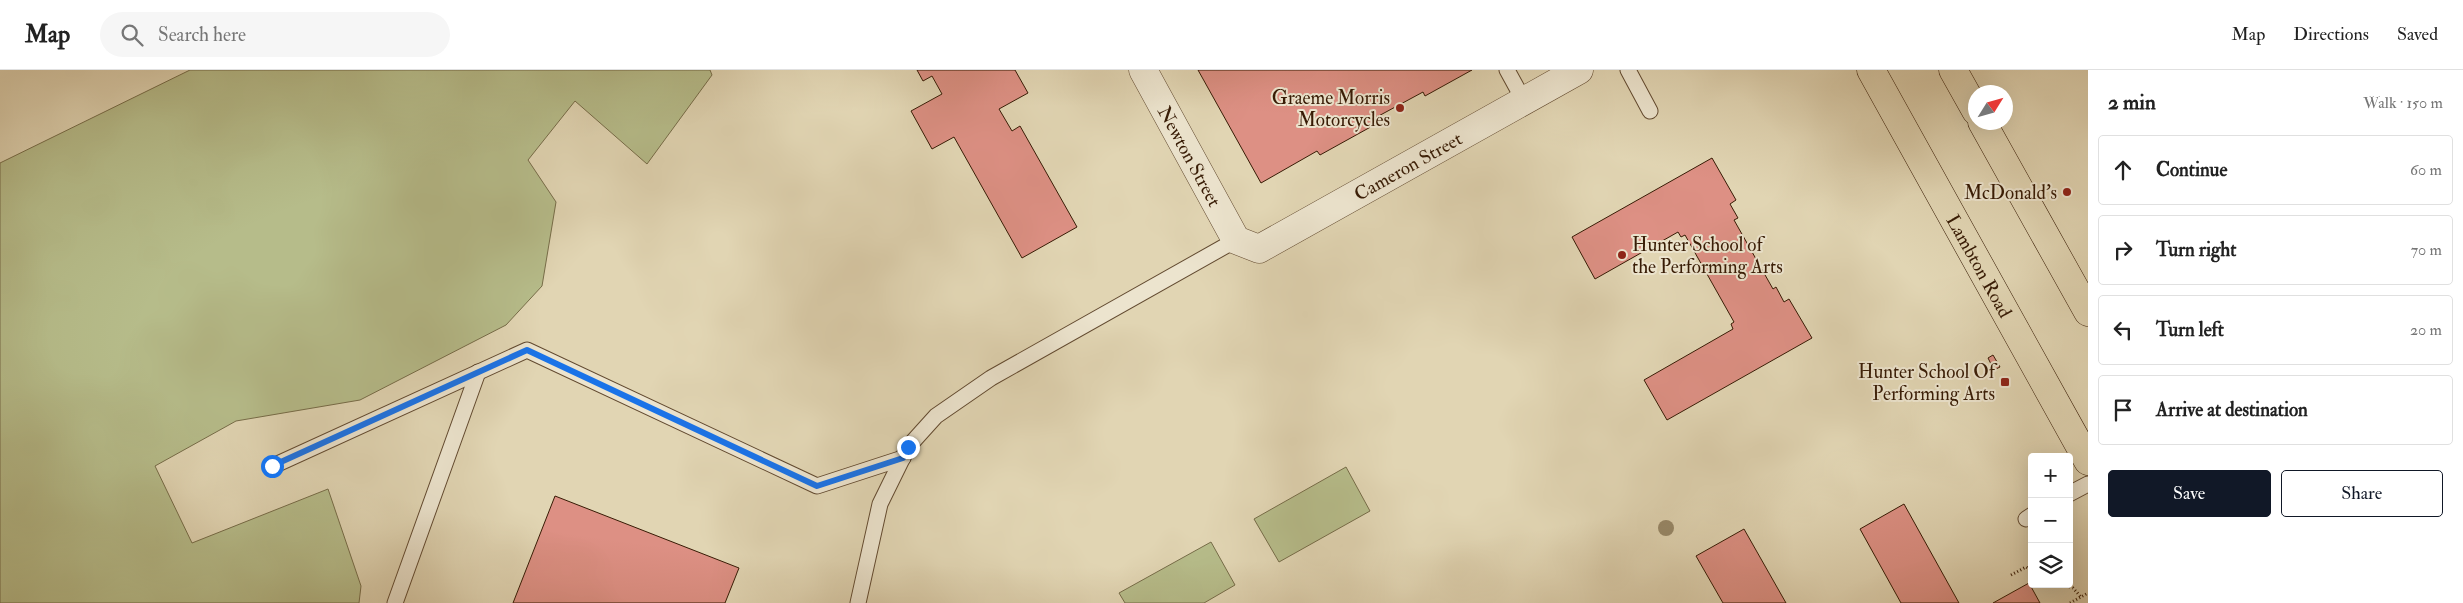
<!DOCTYPE html>
<meta charset="utf-8">
<style>
body{margin:0;font-family:"IM FELL Double Pica",serif;background:#f6f6f6;color:#222}
.controls{position:absolute;right:15px;bottom:15px;display:grid;overflow:hidden;border-radius:5px;box-shadow:0 5px 20px #0002}
.controls button{width:45px;height:45px;display:grid;place-items:center;padding:0;border:0;border-bottom:1px solid #e0e0e0;background:#fff;color:#222;font:25px sans-serif}
.compass{position:absolute;left:1968px;top:15px;width:45px;height:45px;border-radius:50%;background:#fff;box-shadow:0 5px 20px #0002;rotate:53deg}
.stop{position:absolute;width:15px;height:15px;margin:-11px;border:4px solid #1a73e8;border-radius:50%;background:#fff}
.stop.end{background:#1a73e8;border-color:#fff;box-shadow:0 1px 5px #0008}
.list{margin:0;padding:0;list-style:none}
h2{display:flex;justify-content:space-between;align-items:center;height:65px;margin:0;padding:0 20px;font-size:21px}
h2 small{font-size:16px;font-weight:400;color:#767676}
.list li{display:grid;grid-template-columns:32px 1fr auto;gap:15px;align-items:center;box-sizing:border-box;height:70px;margin:0 10px 10px;padding:0 10px;border:1px solid #e0e0e0;border-radius:5px}
.list b{display:block;font-size:19px;white-space:nowrap}
.list em{font-size:16px;font-style:normal;color:#767676}
.actions{display:flex;gap:10px;padding:15px 20px}
.actions a{flex:1;padding:11px 0;border:1px solid #111827;border-radius:5px;text-align:center;font-size:18px;color:#111827}
.actions .main{background:#111827;color:#fff}
.icon{flex:none;width:28px;height:28px;fill:none;stroke:currentColor;stroke-width:2;stroke-linecap:round;stroke-linejoin:round}
.map{position:relative;flex:none;width:2088px;height:533px;overflow:hidden}
header{display:flex;align-items:center;gap:30px;box-sizing:border-box;height:70px;padding:0 25px;background:#fff;border-bottom:1px solid #e0e0e0}
header strong{font-size:24px}
nav{display:flex;gap:28px;margin-inline-start:auto;font-size:18px}
.search{width:350px;height:45px;background:#f6f6f6;display:flex;align-items:center;gap:12px;box-sizing:border-box;padding:0 18px;border-radius:28px;color:#767676;font-size:19px}
main{display:flex}
aside{flex:1;background:#fff}
.map>svg:first-child{display:block}
.green{fill:#b6bc8a;stroke:#766c48}
.building{fill:#dd9084;stroke:#371b05}
.lines{fill:none;stroke-linecap:round;stroke-linejoin:round}
.lane-casing{stroke:#624a30;stroke-width:17}
.street-casing{stroke:#624a30;stroke-width:29}
.primary-casing{stroke:#371b05;stroke-width:29}
.path{stroke:#371b05;stroke-width:3;stroke-dasharray:1 2.5;stroke-linecap:butt}
.lane{stroke:#ece4ce;stroke-width:15}
.street{stroke:#ece4ce;stroke-width:28}
.primary{stroke:#e1d5b3;stroke-width:28}
.tree{fill:#988969}
.route{stroke:#1a73e8;stroke-width:6}
.poi-dot{fill:#8f2418;stroke:#ece4ce;stroke-width:2}
.labels{text-anchor:middle;stroke-width:4;stroke-linejoin:round;paint-order:stroke}
.poi-label{font-size:19px;fill:#371b05;stroke:#ece4ce;text-anchor:end}
.street-label{font-size:19px;fill:#371b05;stroke:#ece4ce}
</style>
<header>
<strong>Map</strong>
<div class="search"><svg class="icon" aria-label="search" viewBox="0 0 24 24"><circle cx="10" cy="10" r="6"/><path d="M15 15l6 6"/></svg>Search here</div>
<nav><a>Map</a><a>Directions</a><a>Saved</a></nav>
</header>
<main>
<div class="map">
<svg width="2088" height="533" viewBox="0 0 2088 533">
<rect width="100%" height="100%" fill="#e1d5b3"/>
<filter id="stains"><feTurbulence type="fractalNoise" baseFrequency=".004" numOctaves="4"/><feColorMatrix values="0 0 0 0 .2 0 0 0 0 .09 0 0 0 0 .02 0 0 0 .5 -.17"/></filter>
<radialGradient id="worn" r=".72"><stop offset=".6" stop-color="#630" stop-opacity="0"/><stop offset="1" stop-color="#630" stop-opacity=".3"/></radialGradient>
<g class="green">
<path d="M190,0H710L712,5L647,94L575,31L528,90L556,132L542,216L506,255L360,330L236,351L155,396L192,473L328,419L361,516L359,533H0V93Z"/>
<path d="M1346,397L1370,441L1279,492L1254,449Z"/>
<path d="M1211,472L1235,515L1204,533H1125L1119,523Z"/>
</g>
<g class="building">
<path d="M917,0H1015L1028,23L999,39L1012,61L1020,56L1077,157L1022,188L954,67L932,79L911,41L942,24L932,6L923,11Z"/>
<path d="M1198,0H1472L1425,26L1423,22L1373,49L1376,54L1320,85L1317,81L1261,113Z"/>
<path d="M1712,88L1736,130L1730,134L1738,148L1734,150L1773,219L1776,217L1784,232L1789,229L1812,268L1667,350L1644,310L1733,259L1731,254L1734,252L1685,165L1681,167L1678,162L1595,209L1572,167Z"/>
<path d="M1993,285L2000,297L1994,300L1988,288Z"/>
<path d="M555,426L739,498L725,533H513Z"/>
<path d="M1904,434L1959,533H1901L1860,459Z"/>
<path d="M1744,459L1786,533H1723L1696,486Z"/>
<path d="M2029,513L2040,533H1993Z"/>
</g>
<g class="lines">
<defs>
<g id="lane">
<path d="M1507,0L1524,31"/>
<path d="M1628,0L1650,41"/>
<path d="M273,396L527,280L817,416L903,388"/>
<path d="M2069,424L2088,414"/>
<path d="M2026,449L2032,445"/>
<path d="M395,533L478,302"/>
<path d="M858,533L880,434L908,377L936,346L991,308L1236,170"/>
</g>
<g id="street">
<path id="s1" d="M1143,0L1236,170L1259,179L1579,0"/>
</g>
<g id="primary">
<path id="s2" d="M1871,0L2088,391"/>
<path d="M1953,0L1976,41"/>
<path d="M1982,52L2088,242"/>
</g>
</defs>
<use href="#lane" class="lane-casing"/>
<use href="#street" class="street-casing"/>
<use href="#primary" class="primary-casing"/>
<g class="path">
<path d="M2011,505L2026,497L2032,501"/>
<path d="M2059,514L2073,518L2081,527"/>
<path d="M2070,533L2088,523"/>
</g>
<use href="#lane" class="lane"/>
<use href="#street" class="street"/>
<use href="#primary" class="primary"/>
</g>
<circle class="tree" cx="1666" cy="458" r="8"/>
<g class="lines">
<path class="route" d="M272,396L527,280L817,416L903,388L908,377"/>
</g>
<g class="poi-dot">
<circle cx="1400" cy="38" r="5"/>
<circle cx="2067" cy="122" r="5"/>
<circle cx="1622" cy="185" r="5"/>
<rect x="2000" y="307" width="10" height="10" rx="2.5"/>
</g>
<g class="labels">
<g class="poi-label">
<text x="1390" y="34">Graeme Morris<tspan x="1390" dy="22">Motorcycles</tspan></text>
<text x="2057" y="129">McDonald's</text>
<text x="1632" y="181" text-anchor="start">Hunter School of<tspan x="1632" dy="22">the Performing Arts</tspan></text>
<text x="1995" y="308">Hunter School Of<tspan x="1995" dy="22">Performing Arts</tspan></text>
</g>
<g class="street-label">
<text dy="7" stroke="none"><textPath href="#s1" startOffset="98">Newton Street</textPath></text>
<text dy="7" stroke="none"><textPath href="#s1" startOffset="389">Cameron Street</textPath></text>
<text dy="7" stroke="none"><textPath href="#s2" startOffset="224">Lambton Road</textPath></text>
</g>
</g>
<rect width="100%" height="100%" filter="url(#stains)"/>
<rect width="100%" height="100%" fill="url(#worn)"/>
</svg>
<div class="controls">
<button>+</button>
<button>−</button>
<button><svg class="icon" aria-label="layers" viewBox="0 0 24 24"><path d="M12 4l9 5-9 5-9-5zM3 14l9 5 9-5"/></svg></button>
</div>
<svg class="compass" viewBox="-18 -18 36 36"><path d="M0-13l5 13h-10z" fill="#e53935"/><path d="M0 13l5-13h-10z" fill="#767676"/></svg>
<div class="stop" style="left:272px;top:396px"></div>
<div class="stop end" style="left:908px;top:377px"></div>
</div>
<aside>
<h2>2 min<small>Walk · 150 m</small></h2>
<ul class="list">
<li><svg class="icon" aria-label="ahead" viewBox="0 0 24 24"><path d="M12 20V5M6 11l6-6 6 6"/></svg><div><b>Continue</b></div><em>60 m</em></li>
<li><svg class="icon" aria-label="right" viewBox="0 0 24 24"><path d="M7 20v-9h11M14 6l5 5-5 5"/></svg><div><b>Turn right</b></div><em>70 m</em></li>
<li><svg class="icon" aria-label="left" viewBox="0 0 24 24"><path d="M17 20v-9H6M10 6l-5 5 5 5"/></svg><div><b>Turn left</b></div><em>20 m</em></li>
<li><svg class="icon" aria-label="arrive" viewBox="0 0 24 24"><path d="M6 21V4h12l-3 4 3 4H6"/></svg><div><b>Arrive at destination</b></div></li>
</ul>
<div class="actions"><a class="main">Save</a><a>Share</a></div>
</aside>
</main>
